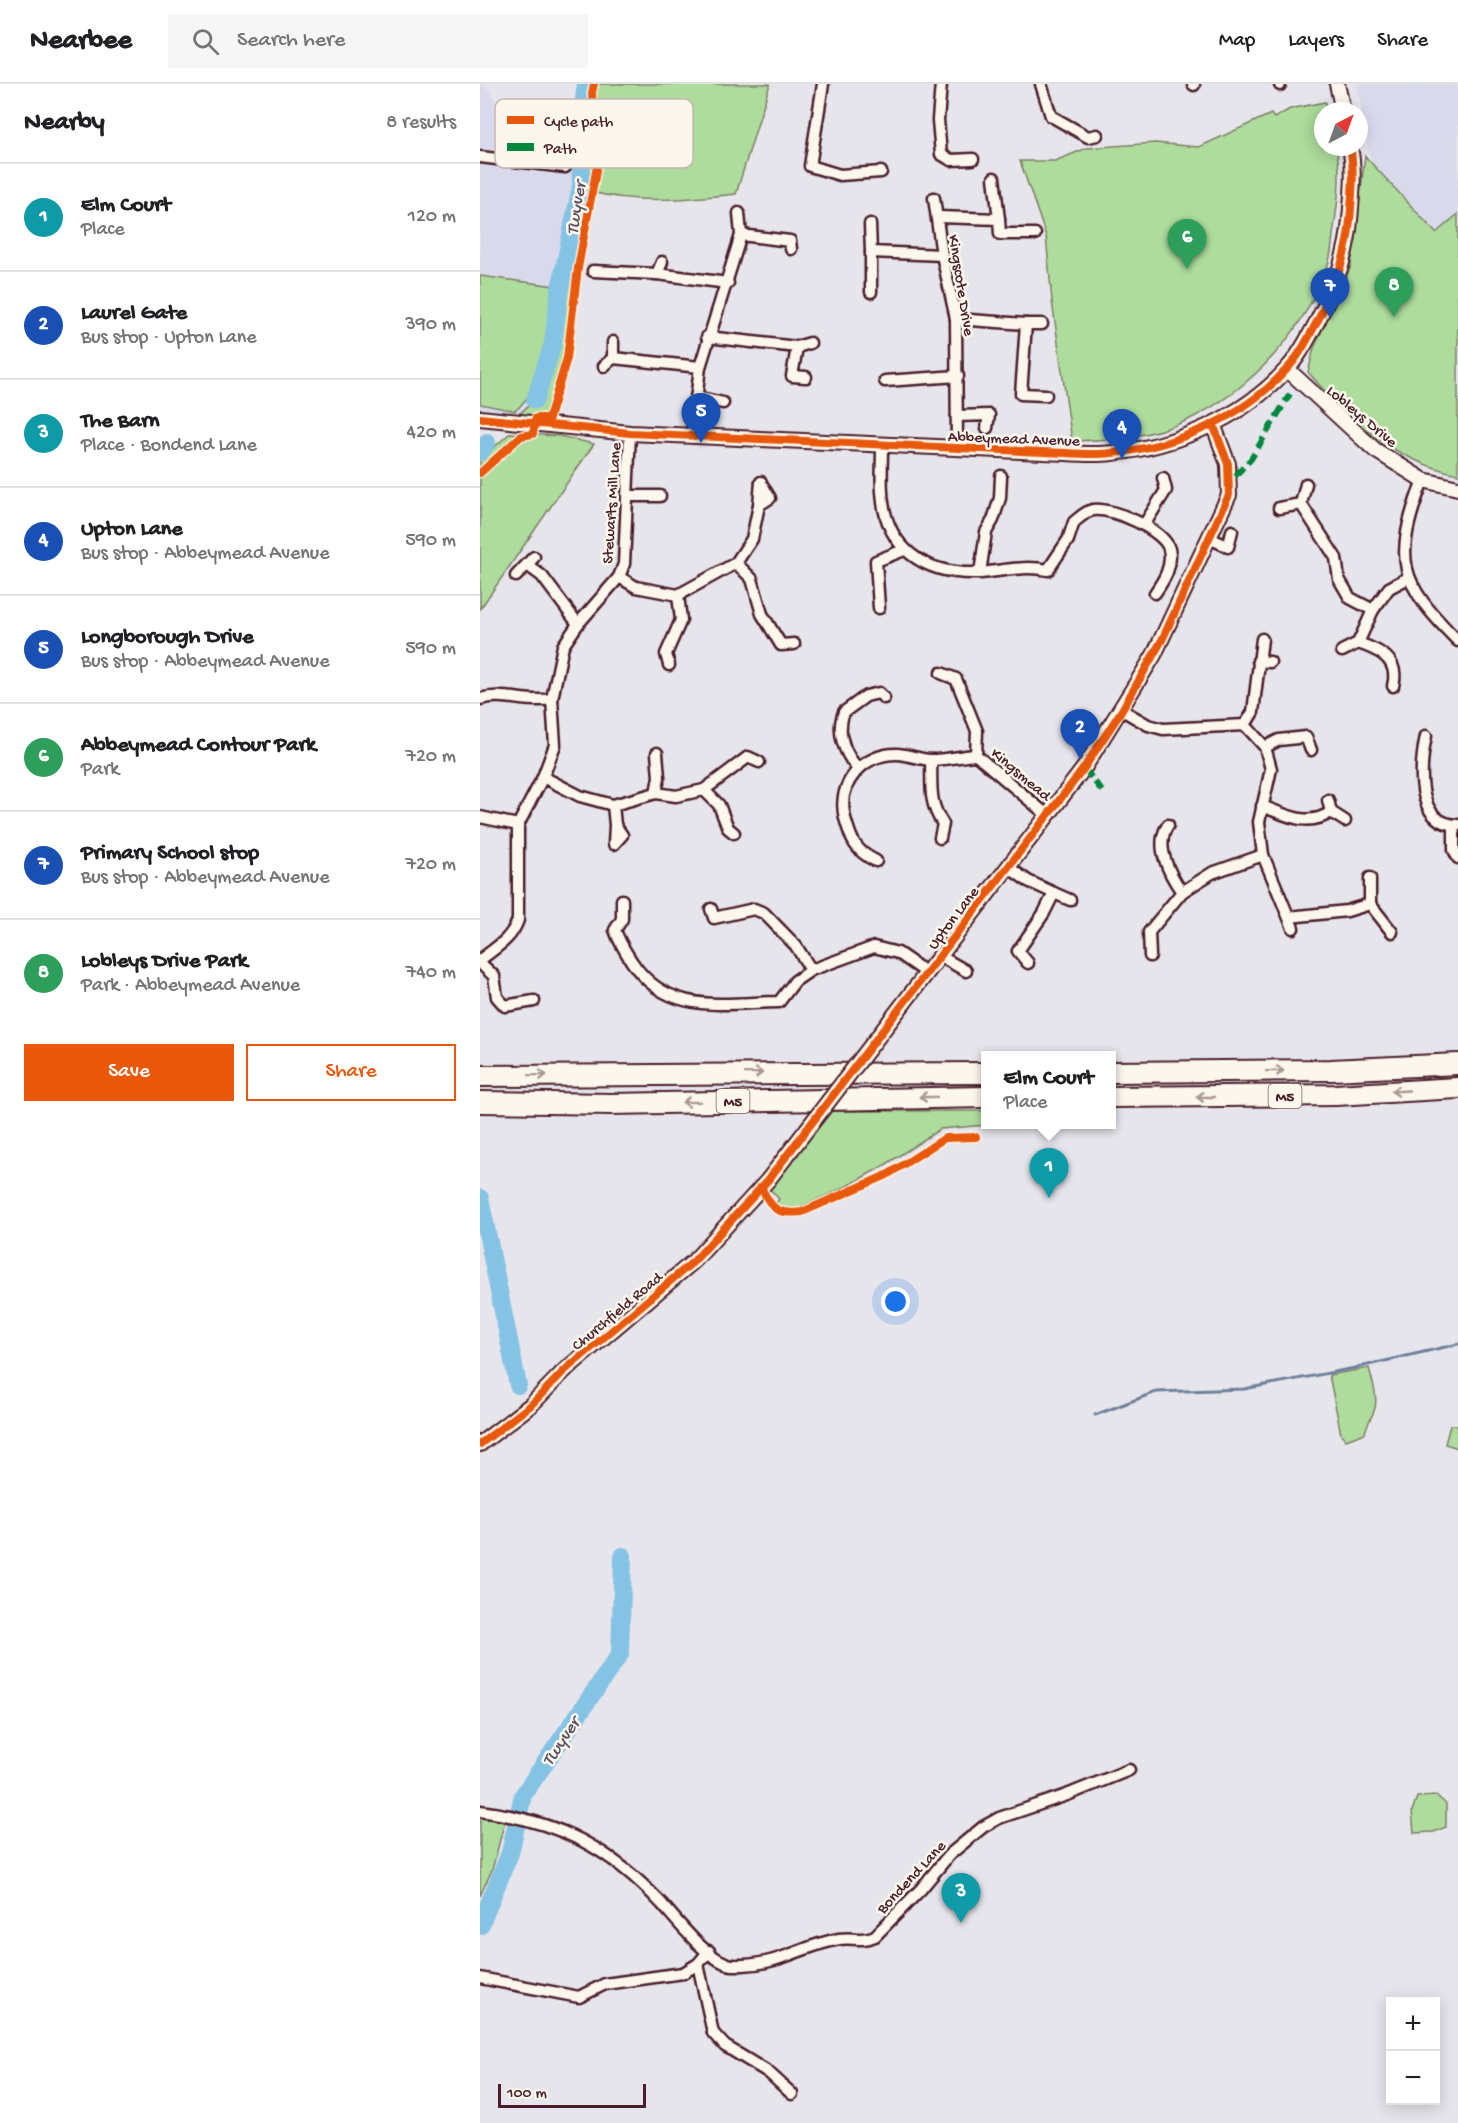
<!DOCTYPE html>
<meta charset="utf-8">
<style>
body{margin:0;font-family:"Gochi Hand",sans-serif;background:#f6f6f6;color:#202124}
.controls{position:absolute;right:18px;bottom:18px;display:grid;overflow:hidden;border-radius:0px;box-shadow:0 3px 15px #0003}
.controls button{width:54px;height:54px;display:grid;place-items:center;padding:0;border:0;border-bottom:2px solid #e0e0e0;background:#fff;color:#202124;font:30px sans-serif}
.compass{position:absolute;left:834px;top:18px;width:54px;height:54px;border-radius:50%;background:#fff;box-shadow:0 3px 15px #0003;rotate:41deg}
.scale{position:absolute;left:18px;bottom:15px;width:148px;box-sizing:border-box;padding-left:6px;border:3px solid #4a1f2b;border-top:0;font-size:16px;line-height:21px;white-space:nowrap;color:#4a1f2b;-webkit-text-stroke:4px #fbf7ec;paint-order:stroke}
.you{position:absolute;left:416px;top:1218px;width:21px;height:21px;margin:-15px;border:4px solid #fff;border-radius:50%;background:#1a73e8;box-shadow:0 0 0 9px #1a73e833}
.badge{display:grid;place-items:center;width:39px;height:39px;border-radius:50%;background:#ea580c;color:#fff;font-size:20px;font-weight:700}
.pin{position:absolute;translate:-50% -50px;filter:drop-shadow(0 2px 3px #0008)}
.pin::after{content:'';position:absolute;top:32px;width:21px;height:18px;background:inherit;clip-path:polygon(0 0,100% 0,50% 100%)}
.popup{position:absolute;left:501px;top:967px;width:135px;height:78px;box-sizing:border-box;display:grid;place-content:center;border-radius:0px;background:#fff;filter:drop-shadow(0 2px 4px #0005);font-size:20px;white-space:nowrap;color:#757577}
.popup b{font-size:22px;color:#202124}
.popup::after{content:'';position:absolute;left:50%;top:100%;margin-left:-12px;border:12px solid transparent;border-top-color:#fff}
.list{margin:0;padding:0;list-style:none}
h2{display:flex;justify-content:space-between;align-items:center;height:78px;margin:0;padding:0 24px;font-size:26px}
h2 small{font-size:20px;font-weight:400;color:#757577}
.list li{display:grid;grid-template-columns:39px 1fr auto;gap:18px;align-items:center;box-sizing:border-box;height:108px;padding:0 24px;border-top:2px solid #e0e0e0}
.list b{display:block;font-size:22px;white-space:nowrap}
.list p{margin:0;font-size:20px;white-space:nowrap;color:#757577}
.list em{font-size:20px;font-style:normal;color:#757577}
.actions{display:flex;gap:12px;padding:18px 24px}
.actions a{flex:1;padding:14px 0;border:2px solid #ea580c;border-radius:0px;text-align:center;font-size:21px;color:#ea580c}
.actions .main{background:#ea580c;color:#fff}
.icon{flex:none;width:33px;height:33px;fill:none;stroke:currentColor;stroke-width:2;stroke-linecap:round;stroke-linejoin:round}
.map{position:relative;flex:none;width:978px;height:2039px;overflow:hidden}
header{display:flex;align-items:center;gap:36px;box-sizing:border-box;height:84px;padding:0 30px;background:#fff;border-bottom:2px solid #e0e0e0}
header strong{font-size:28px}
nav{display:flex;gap:33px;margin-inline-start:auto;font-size:21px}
.search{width:420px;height:54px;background:#f6f6f6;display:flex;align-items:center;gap:15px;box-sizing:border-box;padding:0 21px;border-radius:0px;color:#757577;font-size:22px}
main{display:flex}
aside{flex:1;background:#fff}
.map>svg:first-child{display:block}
.built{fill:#d9d9ec}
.green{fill:#addc9c;stroke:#7c7e64;stroke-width:1.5}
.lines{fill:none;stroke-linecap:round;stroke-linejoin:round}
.stream{stroke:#6d819b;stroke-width:3}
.river{stroke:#85c3e5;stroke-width:18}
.minor-casing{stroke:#4a1f2b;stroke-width:15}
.tertiary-casing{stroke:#4a1f2b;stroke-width:18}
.motorway-casing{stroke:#4a1f2b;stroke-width:24}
.minor{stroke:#fbf7ec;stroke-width:10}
.tertiary{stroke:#fbf7ec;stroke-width:14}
.motorway{stroke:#fbf7ec;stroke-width:20}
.tertiary-bridge-casing{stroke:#4a1f2b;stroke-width:18;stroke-linecap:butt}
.tertiary-bridge{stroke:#fbf7ec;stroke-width:14}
.quiet{stroke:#00873e;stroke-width:6;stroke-dasharray:12 6;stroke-linecap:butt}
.cycleway-casing{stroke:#fbf7ec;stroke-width:11}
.cycleway{stroke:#e8590c;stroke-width:8}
.oneway{stroke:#ab9695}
.labels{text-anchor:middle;stroke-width:5;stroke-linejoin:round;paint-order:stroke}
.shield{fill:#fbf7ec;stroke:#7f6065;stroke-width:1.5}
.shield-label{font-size:15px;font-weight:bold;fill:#4a1f2b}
.street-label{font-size:16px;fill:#4a1f2b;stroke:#fbf7ec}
.water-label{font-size:18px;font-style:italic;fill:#5c5063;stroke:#fbf7ec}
.key{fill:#fbf7ec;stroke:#c6b6b2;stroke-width:1.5}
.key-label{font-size:16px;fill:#4a1f2b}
</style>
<header>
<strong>Nearbee</strong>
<div class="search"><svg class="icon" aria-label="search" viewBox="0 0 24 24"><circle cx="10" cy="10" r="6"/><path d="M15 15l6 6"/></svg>Search here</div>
<nav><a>Map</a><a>Layers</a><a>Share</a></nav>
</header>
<main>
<aside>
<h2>Nearby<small>8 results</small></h2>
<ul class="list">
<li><span class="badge" style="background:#0f9aa8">1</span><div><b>Elm Court</b><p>Place</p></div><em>120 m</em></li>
<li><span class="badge" style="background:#1a4fb4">2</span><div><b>Laurel Gate</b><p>Bus stop · Upton Lane</p></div><em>390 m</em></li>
<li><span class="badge" style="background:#0f9aa8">3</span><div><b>The Barn</b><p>Place · Bondend Lane</p></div><em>420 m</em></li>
<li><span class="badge" style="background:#1a4fb4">4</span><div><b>Upton Lane</b><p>Bus stop · Abbeymead Avenue</p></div><em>590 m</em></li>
<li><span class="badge" style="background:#1a4fb4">5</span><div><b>Longborough Drive</b><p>Bus stop · Abbeymead Avenue</p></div><em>590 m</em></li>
<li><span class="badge" style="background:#2e9e5b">6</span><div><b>Abbeymead Contour Park</b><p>Park</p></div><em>720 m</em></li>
<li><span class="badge" style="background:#1a4fb4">7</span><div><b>Primary School stop</b><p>Bus stop · Abbeymead Avenue</p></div><em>720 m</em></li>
<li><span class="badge" style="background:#2e9e5b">8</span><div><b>Lobleys Drive Park</b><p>Park · Abbeymead Avenue</p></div><em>740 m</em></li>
</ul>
<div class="actions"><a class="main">Save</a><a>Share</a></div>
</aside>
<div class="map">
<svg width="978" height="2039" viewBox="0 0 978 2039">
<rect width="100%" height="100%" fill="#e7e5ec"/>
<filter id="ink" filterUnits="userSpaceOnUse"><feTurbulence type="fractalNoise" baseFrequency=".0167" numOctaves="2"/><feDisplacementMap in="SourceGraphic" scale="12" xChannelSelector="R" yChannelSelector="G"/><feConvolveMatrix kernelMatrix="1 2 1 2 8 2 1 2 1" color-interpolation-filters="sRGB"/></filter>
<g filter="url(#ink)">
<g class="built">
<path d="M0,0L10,6L16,19L100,45L101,102L79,210L73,259L55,316L30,338L0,334Z"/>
<path d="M877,0H978V130L956,149L890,75Z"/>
</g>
<g class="green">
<path d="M106,0H290L256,110C209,115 157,120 111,108L87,274L68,342L30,338L55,316L73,259L79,210L101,102L100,45Z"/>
<path d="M845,18L847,27H843V63H856C862,90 858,117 854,144C852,156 852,169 848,180C825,247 772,305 708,336C672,353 631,356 592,357L572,217L566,152L540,77H575L607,64L675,59L719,63L791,30L794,34L810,25Z"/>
<path d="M885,72L956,149L978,130V390C914,377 869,336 828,288L834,264L871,182Z"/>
<path d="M0,192L75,202C71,245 69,297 35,327L0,320Z"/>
<path d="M30,349L79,352L114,360L0,525V376Z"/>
<path d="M352,1027H505L507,1041L460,1045L405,1081L365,1103L317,1125H306L295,1120L299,1115L289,1104Z"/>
<path d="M889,1284C892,1296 899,1315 894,1327C891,1335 887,1340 885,1349L866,1356L861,1350L849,1291Z"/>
<path d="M970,1341H978V1364L965,1360Z"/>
<path d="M957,1712L966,1720V1743L954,1748L934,1749L932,1727L937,1713Z"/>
<path d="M0,1727L26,1733L12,1786L0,1812Z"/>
</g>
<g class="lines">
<path class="stream" d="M615,1331L676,1308L764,1305L875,1284L978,1260"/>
<g class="river">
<path d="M55,316L73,259L79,210L101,102L100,45L106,0"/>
<path d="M0,368L7,358"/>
<path d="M0,1114L38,1301"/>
<path d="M0,1842L30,1769L43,1711L140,1570L143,1472"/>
</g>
<defs>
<g id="minor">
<path d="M343,0L330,82L360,91L401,88"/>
<path d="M461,0L458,36L461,70L471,76L493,75"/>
<path d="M561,0L571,32L608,53L617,51"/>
<path d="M713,0L714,1"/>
<path d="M800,0V1"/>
<path d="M0,73L85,83"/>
<path d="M514,94L519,135"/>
<path d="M454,114L462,171L476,235L477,365"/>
<path d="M458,133L519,135L520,150H555"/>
<path d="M390,140L391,168L462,171"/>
<path d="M261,151L310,157L311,165"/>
<path d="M182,178L177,190L248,199"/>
<path d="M113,187L177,190"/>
<path d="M391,208V168"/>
<path d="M476,235L546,240L541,310L566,311"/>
<path d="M546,240H562"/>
<path d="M227,253L317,263L312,292L326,293"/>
<path d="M317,263L330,259"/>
<path d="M133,274V258"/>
<path d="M124,282L133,274L220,283"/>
<path d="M405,297L478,292"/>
<path d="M216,313L243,319"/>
<path d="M477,332L509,331L507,344"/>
<path d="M214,353L213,342L220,283L261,151L259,129"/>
<path d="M402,362C402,377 401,393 402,408C405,465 445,491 499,489C523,487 544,481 568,486L588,456L594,438C599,434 606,427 613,426C632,423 684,446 689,465C693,482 684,496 675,509"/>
<path d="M943,396C913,476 918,497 978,557"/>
<path d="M826,400L821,420L856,474L859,495L870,514L893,526"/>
<path d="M149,412H180"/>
<path d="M279,421L290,414L281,399"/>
<path d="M799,424L821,420"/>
<path d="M664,441L686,406L683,394"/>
<path d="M730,454L748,463L752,447"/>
<path d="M256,479L272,495L282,530L301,561L314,560"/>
<path d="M47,481L62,492L98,540"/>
<path d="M500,489L506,448L513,436L520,414L521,392"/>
<path d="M36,492L54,473"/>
<path d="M139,493L156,503L198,511L256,479L272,455L279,421L281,398"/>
<path d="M399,524L396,477L424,466"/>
<path d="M878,559C899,566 920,575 913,602"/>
<path d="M862,567L878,559L893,526L909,504L928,494"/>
<path d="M778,577L790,578"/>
<path d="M189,581L186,570L201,536L198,511"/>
<path d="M461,589L476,595L497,647L496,671L567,731"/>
<path d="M0,615C23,608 48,620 72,615"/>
<path d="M642,626L668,641L683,645L765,641L785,663L791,685L779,738L783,771L813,844"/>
<path d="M765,641L773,628L782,555"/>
<path d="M946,652C940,681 934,741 978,741"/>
<path d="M785,663L799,656L826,653L831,666"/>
<path d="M451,676C452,701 448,718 463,740L460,754"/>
<path d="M377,684C364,668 356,648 364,628L386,612L399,609L404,614"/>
<path d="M63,693L100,712L133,721L176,709L196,712L224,706L268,673L279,678"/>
<path d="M224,706L239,721L248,744L254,749"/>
<path d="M176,709L179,693L177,669"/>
<path d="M848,716L851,728L865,737"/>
<path d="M133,721L135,741L142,751L134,760L135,741"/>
<path d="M782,722C806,731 828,744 851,728"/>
<path d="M0,733L38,741"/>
<path d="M688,741C674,761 689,790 702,808"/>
<path d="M974,741V766L978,774"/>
<path d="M396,777C375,767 371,756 365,734C356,700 383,669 418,670C429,671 439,675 450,676C465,676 481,672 496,671"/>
<path d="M528,783L548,797L574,809L564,829L538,867L548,879"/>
<path d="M890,794V820"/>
<path d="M574,809L590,816"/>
<path d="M142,816V835L135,846C139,858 145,867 152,878C188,932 243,919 299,918L315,897L331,886L394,863L418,869L447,889"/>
<path d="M231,825L234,834L274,825L284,829L316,862L331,886"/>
<path d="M809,833L867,827L890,820L912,848"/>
<path d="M460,872L486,887"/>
<path d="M670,872L669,848L702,808L732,789L783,771"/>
<path d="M0,876C16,863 31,856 38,836V741L63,693L75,661L72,615L83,562L98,540L139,493L144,480L150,349"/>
<path d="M0,879L14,892L17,913L25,922L54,917"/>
<path d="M0,1727C78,1737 129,1763 182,1820C198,1838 223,1870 245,1879C250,1882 257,1881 263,1881C300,1880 325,1861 359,1855C372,1853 382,1858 395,1852L441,1805L469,1771L503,1743L519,1734L587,1711L649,1686"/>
<path d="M218,1880L233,1949L245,1962L288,1988L312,2010"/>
<path d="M0,1894L99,1913L125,1900L203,1889L218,1880L229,1867"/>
</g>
<g id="tertiary">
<path d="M857,0L863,27"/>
<path d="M807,285L895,366L943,396L978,404"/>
<path d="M0,334L150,349L586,369C601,370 617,371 632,369C695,363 764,333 806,286C820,272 829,252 838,236C855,204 867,172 870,136C872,111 875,87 870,63"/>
<path d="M410,937L604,684L674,571L749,411L748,380L733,340"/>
<path d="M0,1360L51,1321L84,1287L214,1177L288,1096"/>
</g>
<g id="motorway">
<path d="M632,988L851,986L978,980"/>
<path d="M0,992L506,989"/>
<path d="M632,1013L856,1011L978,1004"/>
<path d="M0,1018L131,1020L506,1013"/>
</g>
</defs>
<use href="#minor" class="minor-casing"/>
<use href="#tertiary" class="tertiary-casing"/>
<use href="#motorway" class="motorway-casing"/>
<use href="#minor" class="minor"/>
<use href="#tertiary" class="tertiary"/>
<use href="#motorway" class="motorway"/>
<defs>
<path id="tertiary-bridge" d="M288,1096L410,937"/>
</defs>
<use href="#tertiary-bridge" class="tertiary-bridge-casing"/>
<use href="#tertiary-bridge" class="tertiary-bridge"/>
<g class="quiet">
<path d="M755,392L771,375L810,310"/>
<path d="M604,684L622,707"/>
</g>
<defs>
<g id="cycleway">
<path d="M0,334L150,349L586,369C601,370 617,371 632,369C695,363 764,333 806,286C820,272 829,252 838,236C855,204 867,172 870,136C872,111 875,87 870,63"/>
<path d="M0,389L41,352L53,350L56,334H69L87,274L98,184L117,82L112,9L114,0"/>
<path d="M281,1103C292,1125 296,1131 322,1128L407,1091L465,1054L496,1053"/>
<path d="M0,1360L51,1321L84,1287L214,1177L288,1096L604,684L642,626L682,556L749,411L748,380L733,340"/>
</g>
</defs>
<use href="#cycleway" class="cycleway-casing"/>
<use href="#cycleway" class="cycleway"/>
</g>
<defs><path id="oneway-shaft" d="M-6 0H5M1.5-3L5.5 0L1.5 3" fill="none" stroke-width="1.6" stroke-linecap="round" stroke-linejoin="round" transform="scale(1.5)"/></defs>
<g class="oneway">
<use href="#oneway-shaft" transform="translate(795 987) rotate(-1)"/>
<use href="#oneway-shaft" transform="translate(274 989) rotate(-1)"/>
<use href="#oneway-shaft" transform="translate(58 991) rotate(-1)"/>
<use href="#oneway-shaft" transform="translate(920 1007) rotate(177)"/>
<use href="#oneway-shaft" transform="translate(448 1013) rotate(180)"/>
<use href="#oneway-shaft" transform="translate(725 1013) rotate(180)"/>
<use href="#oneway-shaft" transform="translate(211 1018) rotate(179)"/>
</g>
</g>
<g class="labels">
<g class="shield">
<rect x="788.5" y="1000" width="33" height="24" rx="4.5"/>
<rect x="236.5" y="1005" width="33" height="24" rx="4.5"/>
</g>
<g class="shield-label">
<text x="805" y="1017">M5</text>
<text x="253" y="1022">M5</text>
</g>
<g class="street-label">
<text transform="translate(483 201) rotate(81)" y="6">Kingscote Drive</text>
<text transform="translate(883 331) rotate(40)" y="6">Lobleys Drive</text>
<text transform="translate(534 353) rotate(2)" y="6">Abbeymead Avenue</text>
<text transform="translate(130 419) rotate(-86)" y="6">Stewarts Mill Lane</text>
<text transform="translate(542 689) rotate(40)" y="6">Kingsmead</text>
<text transform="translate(472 833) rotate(-53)" y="6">Upton Lane</text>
<text transform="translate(136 1226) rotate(-40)" y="6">Churchfield Road</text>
<text transform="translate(430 1792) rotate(-47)" y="6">Bondend Lane</text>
</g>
<g class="water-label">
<text transform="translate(95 124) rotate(-81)" y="6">Twyver</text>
<text transform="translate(80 1657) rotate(-56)" y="6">Twyver</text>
</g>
</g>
<rect x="15" y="15" width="198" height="69" rx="9" class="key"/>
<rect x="27" y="32" width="27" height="8" fill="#e8590c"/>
<rect x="27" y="59" width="27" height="8" fill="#00873e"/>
<g class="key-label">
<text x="64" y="42">Cycle path</text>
<text x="64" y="69">Path</text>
</g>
</svg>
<div class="controls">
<button>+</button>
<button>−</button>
</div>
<svg class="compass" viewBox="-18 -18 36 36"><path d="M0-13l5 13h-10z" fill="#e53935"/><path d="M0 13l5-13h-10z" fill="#757577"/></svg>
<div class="scale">100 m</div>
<div class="you"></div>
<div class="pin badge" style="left:569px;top:1114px;background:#0f9aa8">1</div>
<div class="popup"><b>Elm Court</b>Place</div>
<div class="pin badge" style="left:600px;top:675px;background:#1a4fb4">2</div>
<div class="pin badge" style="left:481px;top:1839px;background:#0f9aa8">3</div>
<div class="pin badge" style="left:642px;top:375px;background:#1a4fb4">4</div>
<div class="pin badge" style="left:221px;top:359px;background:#1a4fb4">5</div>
<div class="pin badge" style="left:707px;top:185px;background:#2e9e5b">6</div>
<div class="pin badge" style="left:850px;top:234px;background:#1a4fb4">7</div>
<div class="pin badge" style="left:914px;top:233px;background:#2e9e5b">8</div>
</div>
</main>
